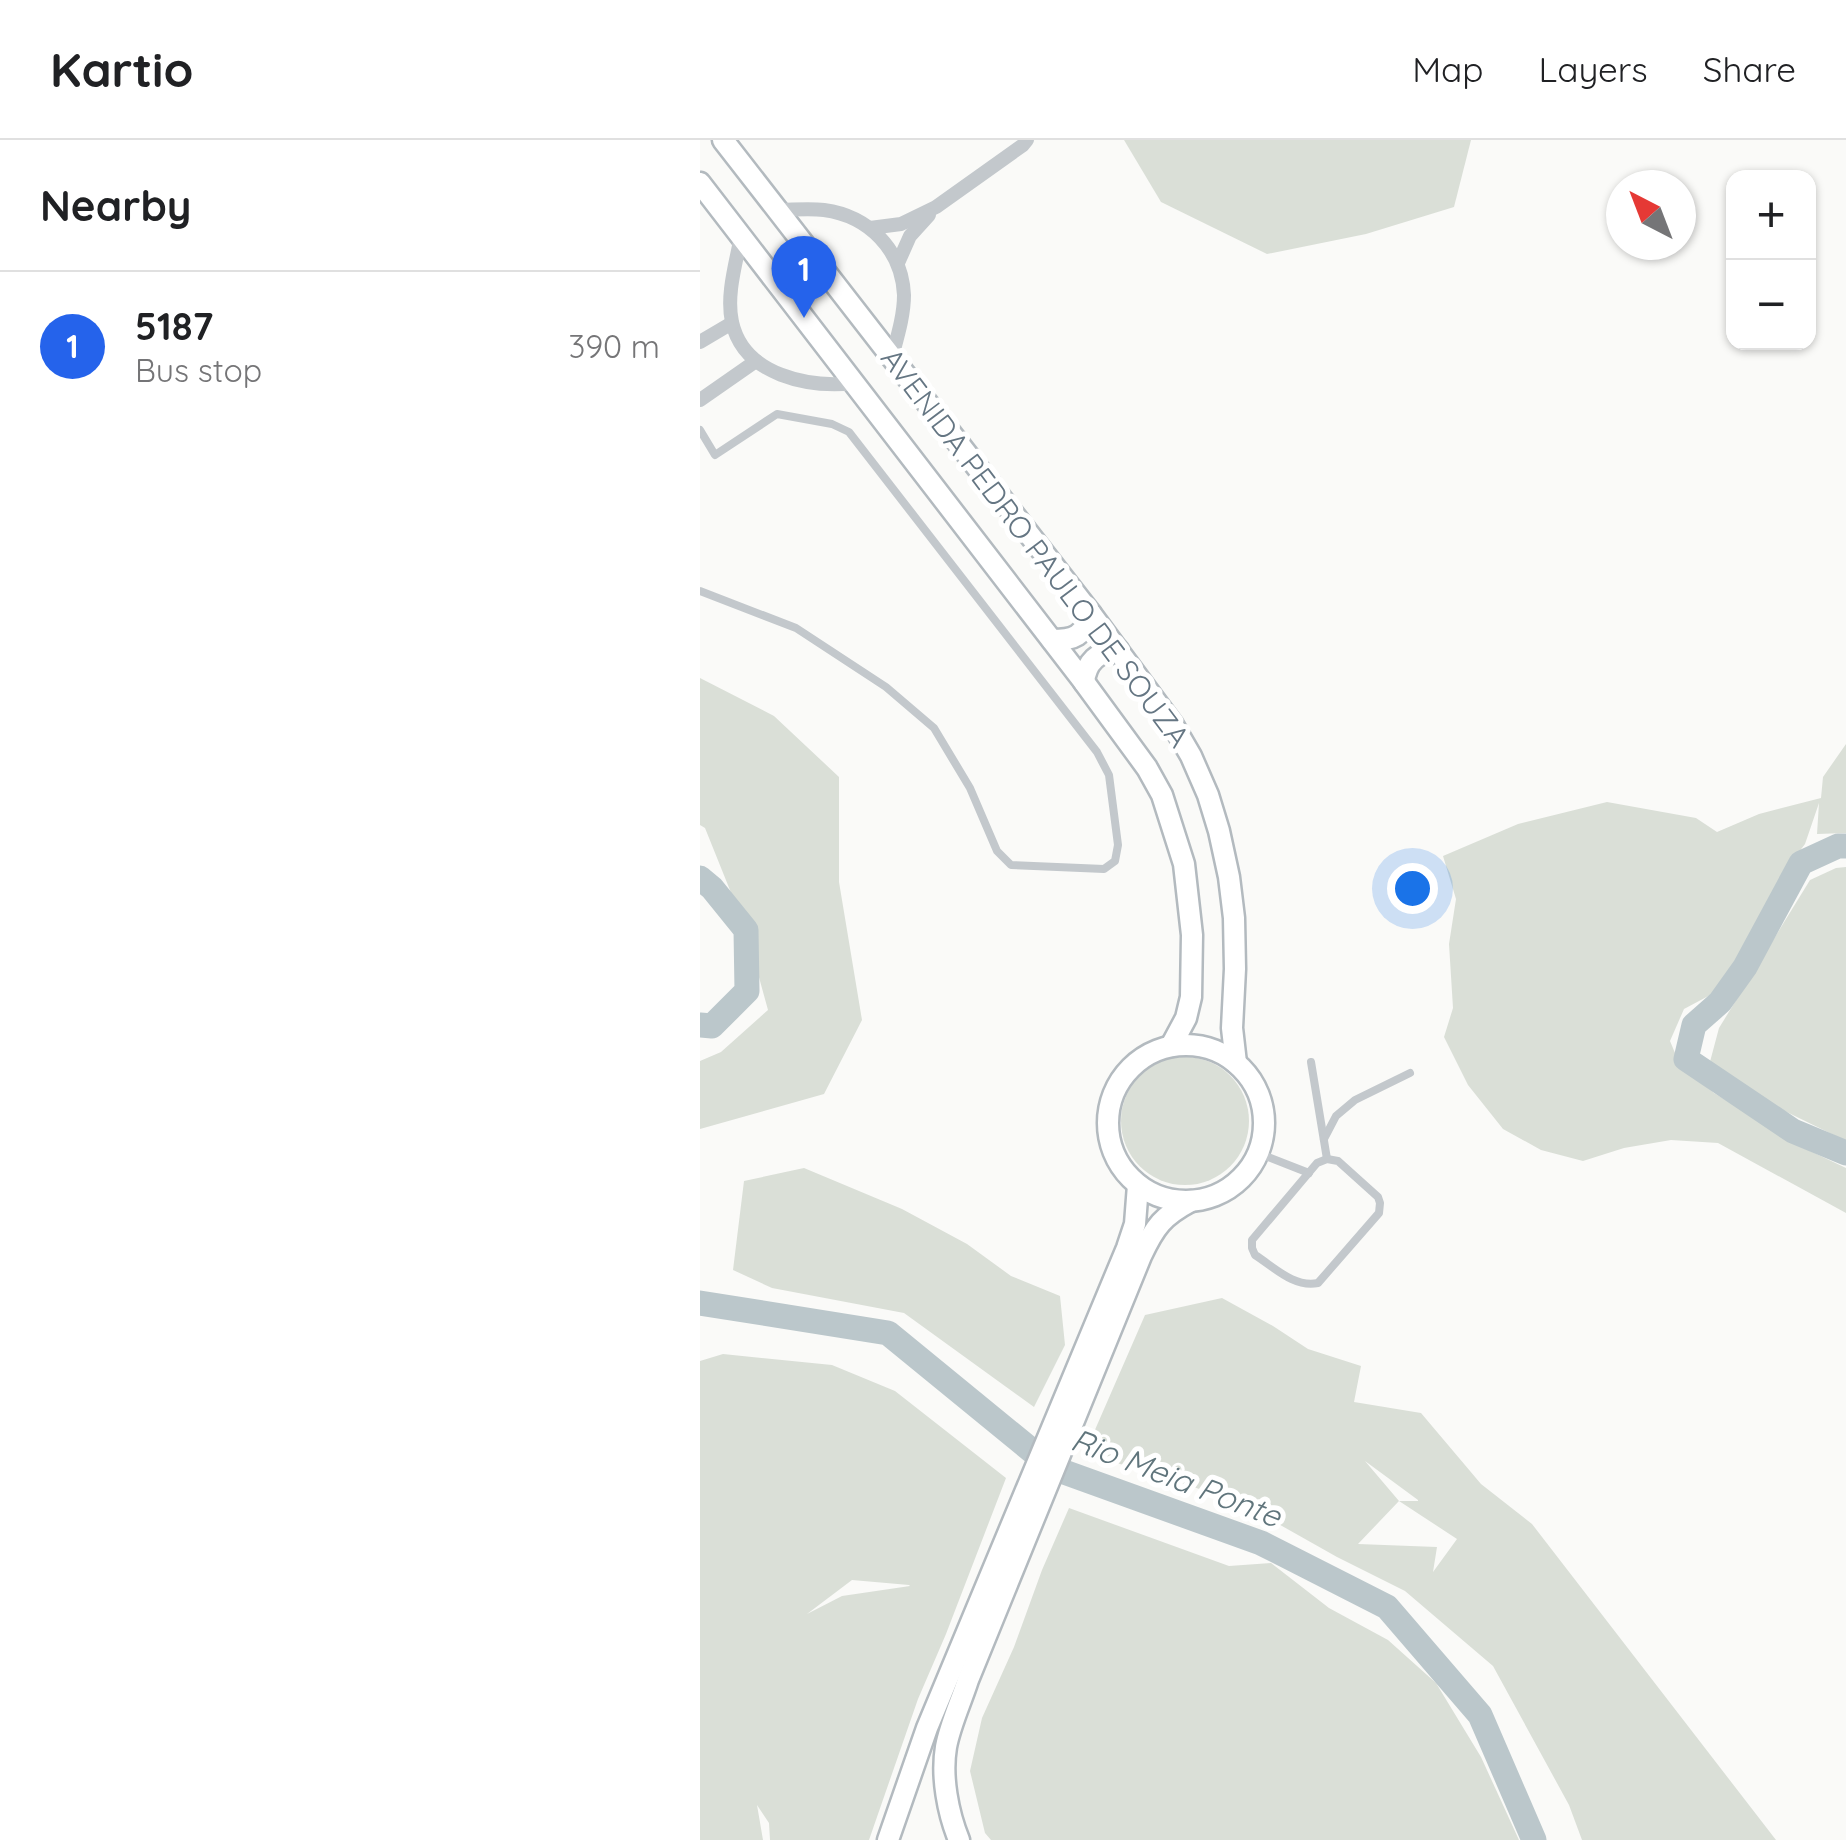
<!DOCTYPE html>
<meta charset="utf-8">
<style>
body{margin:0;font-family:Quicksand,sans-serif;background:#f2f2f2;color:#202124}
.controls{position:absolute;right:30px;top:30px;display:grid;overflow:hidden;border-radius:20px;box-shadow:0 2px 8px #0004}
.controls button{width:90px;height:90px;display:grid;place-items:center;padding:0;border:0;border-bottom:2px solid #e0e0e0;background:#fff;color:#202124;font:50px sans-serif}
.compass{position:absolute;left:906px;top:30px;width:90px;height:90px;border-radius:50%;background:#fff;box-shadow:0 2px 8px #0004;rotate:318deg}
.you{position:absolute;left:712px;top:748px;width:35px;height:35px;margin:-25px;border:8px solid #fff;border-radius:50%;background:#1a73e8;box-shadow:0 0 0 15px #1a73e833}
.badge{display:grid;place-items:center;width:65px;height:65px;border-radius:50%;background:#2563eb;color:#fff;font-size:32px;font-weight:700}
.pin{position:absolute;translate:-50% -82px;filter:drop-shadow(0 2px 5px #0008)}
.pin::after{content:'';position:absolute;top:52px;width:35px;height:30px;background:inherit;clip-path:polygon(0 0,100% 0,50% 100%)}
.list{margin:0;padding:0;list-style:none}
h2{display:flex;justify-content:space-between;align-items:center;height:130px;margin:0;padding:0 40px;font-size:42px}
h2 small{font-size:32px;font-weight:400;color:#757577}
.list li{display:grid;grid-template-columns:65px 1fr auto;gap:30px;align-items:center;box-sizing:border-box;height:150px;padding:0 40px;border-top:2px solid #e0e0e0}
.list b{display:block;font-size:38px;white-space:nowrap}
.list p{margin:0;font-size:32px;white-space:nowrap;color:#757577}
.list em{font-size:32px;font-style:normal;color:#757577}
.map{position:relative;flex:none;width:1146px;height:1700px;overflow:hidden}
header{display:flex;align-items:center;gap:60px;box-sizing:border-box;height:140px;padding:0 50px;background:#fff;border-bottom:2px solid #e0e0e0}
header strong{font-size:48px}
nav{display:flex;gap:55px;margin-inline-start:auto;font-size:35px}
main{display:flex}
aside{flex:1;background:#fff}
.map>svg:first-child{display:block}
.green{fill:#dadfd7;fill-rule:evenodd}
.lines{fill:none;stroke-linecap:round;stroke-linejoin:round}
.river{stroke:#bbc7cb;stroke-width:25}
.secondary-casing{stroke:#b3babf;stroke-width:25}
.service{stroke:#c3c8cc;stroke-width:8}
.minor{stroke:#c3c8cc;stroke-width:14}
.secondary{stroke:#fff;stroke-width:20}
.labels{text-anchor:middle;stroke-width:10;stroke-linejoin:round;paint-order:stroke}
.street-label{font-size:30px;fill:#657683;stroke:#fff}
.water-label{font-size:32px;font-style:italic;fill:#60757c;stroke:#fff}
</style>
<header>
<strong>Kartio</strong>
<nav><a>Map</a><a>Layers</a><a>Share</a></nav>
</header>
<main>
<aside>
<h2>Nearby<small></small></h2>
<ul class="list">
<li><span class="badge">1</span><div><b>5187</b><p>Bus stop</p></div><em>390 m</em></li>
</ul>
</aside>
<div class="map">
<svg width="1146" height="1700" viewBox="0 0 1146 1700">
<rect width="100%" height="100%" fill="#fafaf8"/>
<g class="green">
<path d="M424,0H771L754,67L666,94L567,114L461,62Z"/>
<path d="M0,538L74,576L139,637V742L162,880L124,954L0,989V921L21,912L68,870L46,790L5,688L0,685Z"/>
<path d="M1146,604V693L1117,694L1119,663L1105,704L1080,737L1065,774L1042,816L1014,853L984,869L970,901L980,925L1014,953L1108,1010L1146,1028V1073L1018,1003L971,1000L924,1008L883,1021L841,1010L803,989L768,945L744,897L753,868L749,804L756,759L743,716L818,684L907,662L996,678L1017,692L1059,674L1121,658L1123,637Z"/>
<path d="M1146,727V1001L1007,933L1019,888L1110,740L1136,728Z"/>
<circle cx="485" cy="981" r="64"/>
<path d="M104,1028L202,1069L267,1104L311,1136L360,1156L365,1205L334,1267L204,1173L72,1148L33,1130L44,1041Z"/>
<path d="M522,1158L573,1186L608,1209L661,1226L654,1262L721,1273L781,1344L832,1384L1076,1700H882L869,1665L793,1526L705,1451L637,1417L543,1364L444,1330L384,1315L445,1175ZM665,1321L718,1360V1361H699ZM699,1361L757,1399L733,1432L737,1407L658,1404Z"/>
<path d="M23,1214L132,1225L195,1251L306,1338L246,1494L218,1559L169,1700H70L69,1683L57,1665L63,1700H0V1221ZM152,1440L209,1445L210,1446L142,1456L107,1474Z"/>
<path d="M369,1368L529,1426L571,1423L629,1468L688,1500L736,1543L781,1617L819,1700H291L285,1693L270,1631L282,1578L314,1507L342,1430Z"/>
</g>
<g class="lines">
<g class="river">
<path d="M1146,706H1138L1101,723L1045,827L1020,862L994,885L986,919L1093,991L1146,1013"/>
<path d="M0,738L12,748L46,790L47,851L12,886L0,885"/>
<path d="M0,1163L188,1193L353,1328L561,1403L687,1467L780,1575L834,1700"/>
</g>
<defs>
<g id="secondary">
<path d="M23,0L391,474L473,585L491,616L508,655L519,691L529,737L534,778L535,829L532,888L536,923"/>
<path d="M0,43L384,542L447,628L462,655L484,724L492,795L491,857L486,878L471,906"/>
<path d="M352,500C375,500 383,496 391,474"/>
<path d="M384,542C386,522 398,511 418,510"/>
<circle cx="486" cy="983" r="78"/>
<path d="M188,1700L227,1588L427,1108L435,1084L438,1045"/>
<path d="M259,1700C248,1673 241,1637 246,1607C250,1585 261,1562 268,1540L441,1116C455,1086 463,1076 491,1061"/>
</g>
</defs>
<use href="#secondary" class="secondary-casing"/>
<g class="service">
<path d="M0,290L15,315L77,274L132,284L149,292L397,612L409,635L418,705L415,721L404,729L311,725L297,711L270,648L234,588L186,547L96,488L0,451"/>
<path d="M611,922L627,1019"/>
<path d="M624,999L636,976L655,960L710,933"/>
<path d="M558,1013L609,1033"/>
<path d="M627,1019L638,1021L678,1057L680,1063L679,1073L618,1143C594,1148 574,1127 555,1115L552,1108V1100L617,1023Z"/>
</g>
<g class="minor">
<path d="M77,70C92,70 109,68 124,70C169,76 202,110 204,155C204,176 197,198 192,217"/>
<path d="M170,88L201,84L236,67L323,5L327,0"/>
<path d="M41,96C36,123 26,155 32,182C44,236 109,248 155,243"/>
<path d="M198,123L210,96L229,75"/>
<path d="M0,202L32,183"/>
<path d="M0,260L56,221"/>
</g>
<use href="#secondary" class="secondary"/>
</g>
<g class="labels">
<g class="street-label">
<text transform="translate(335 408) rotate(53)" y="10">AVENIDA PEDRO PAULO DE SOUZA</text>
</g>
<g class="water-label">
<text transform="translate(476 1338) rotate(21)" y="11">Rio Meia Ponte</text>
</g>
</g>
</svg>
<div class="controls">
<button>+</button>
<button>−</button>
</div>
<svg class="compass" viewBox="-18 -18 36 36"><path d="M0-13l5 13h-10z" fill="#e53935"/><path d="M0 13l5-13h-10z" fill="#757577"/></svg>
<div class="you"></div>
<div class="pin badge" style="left:104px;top:178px">1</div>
</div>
</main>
